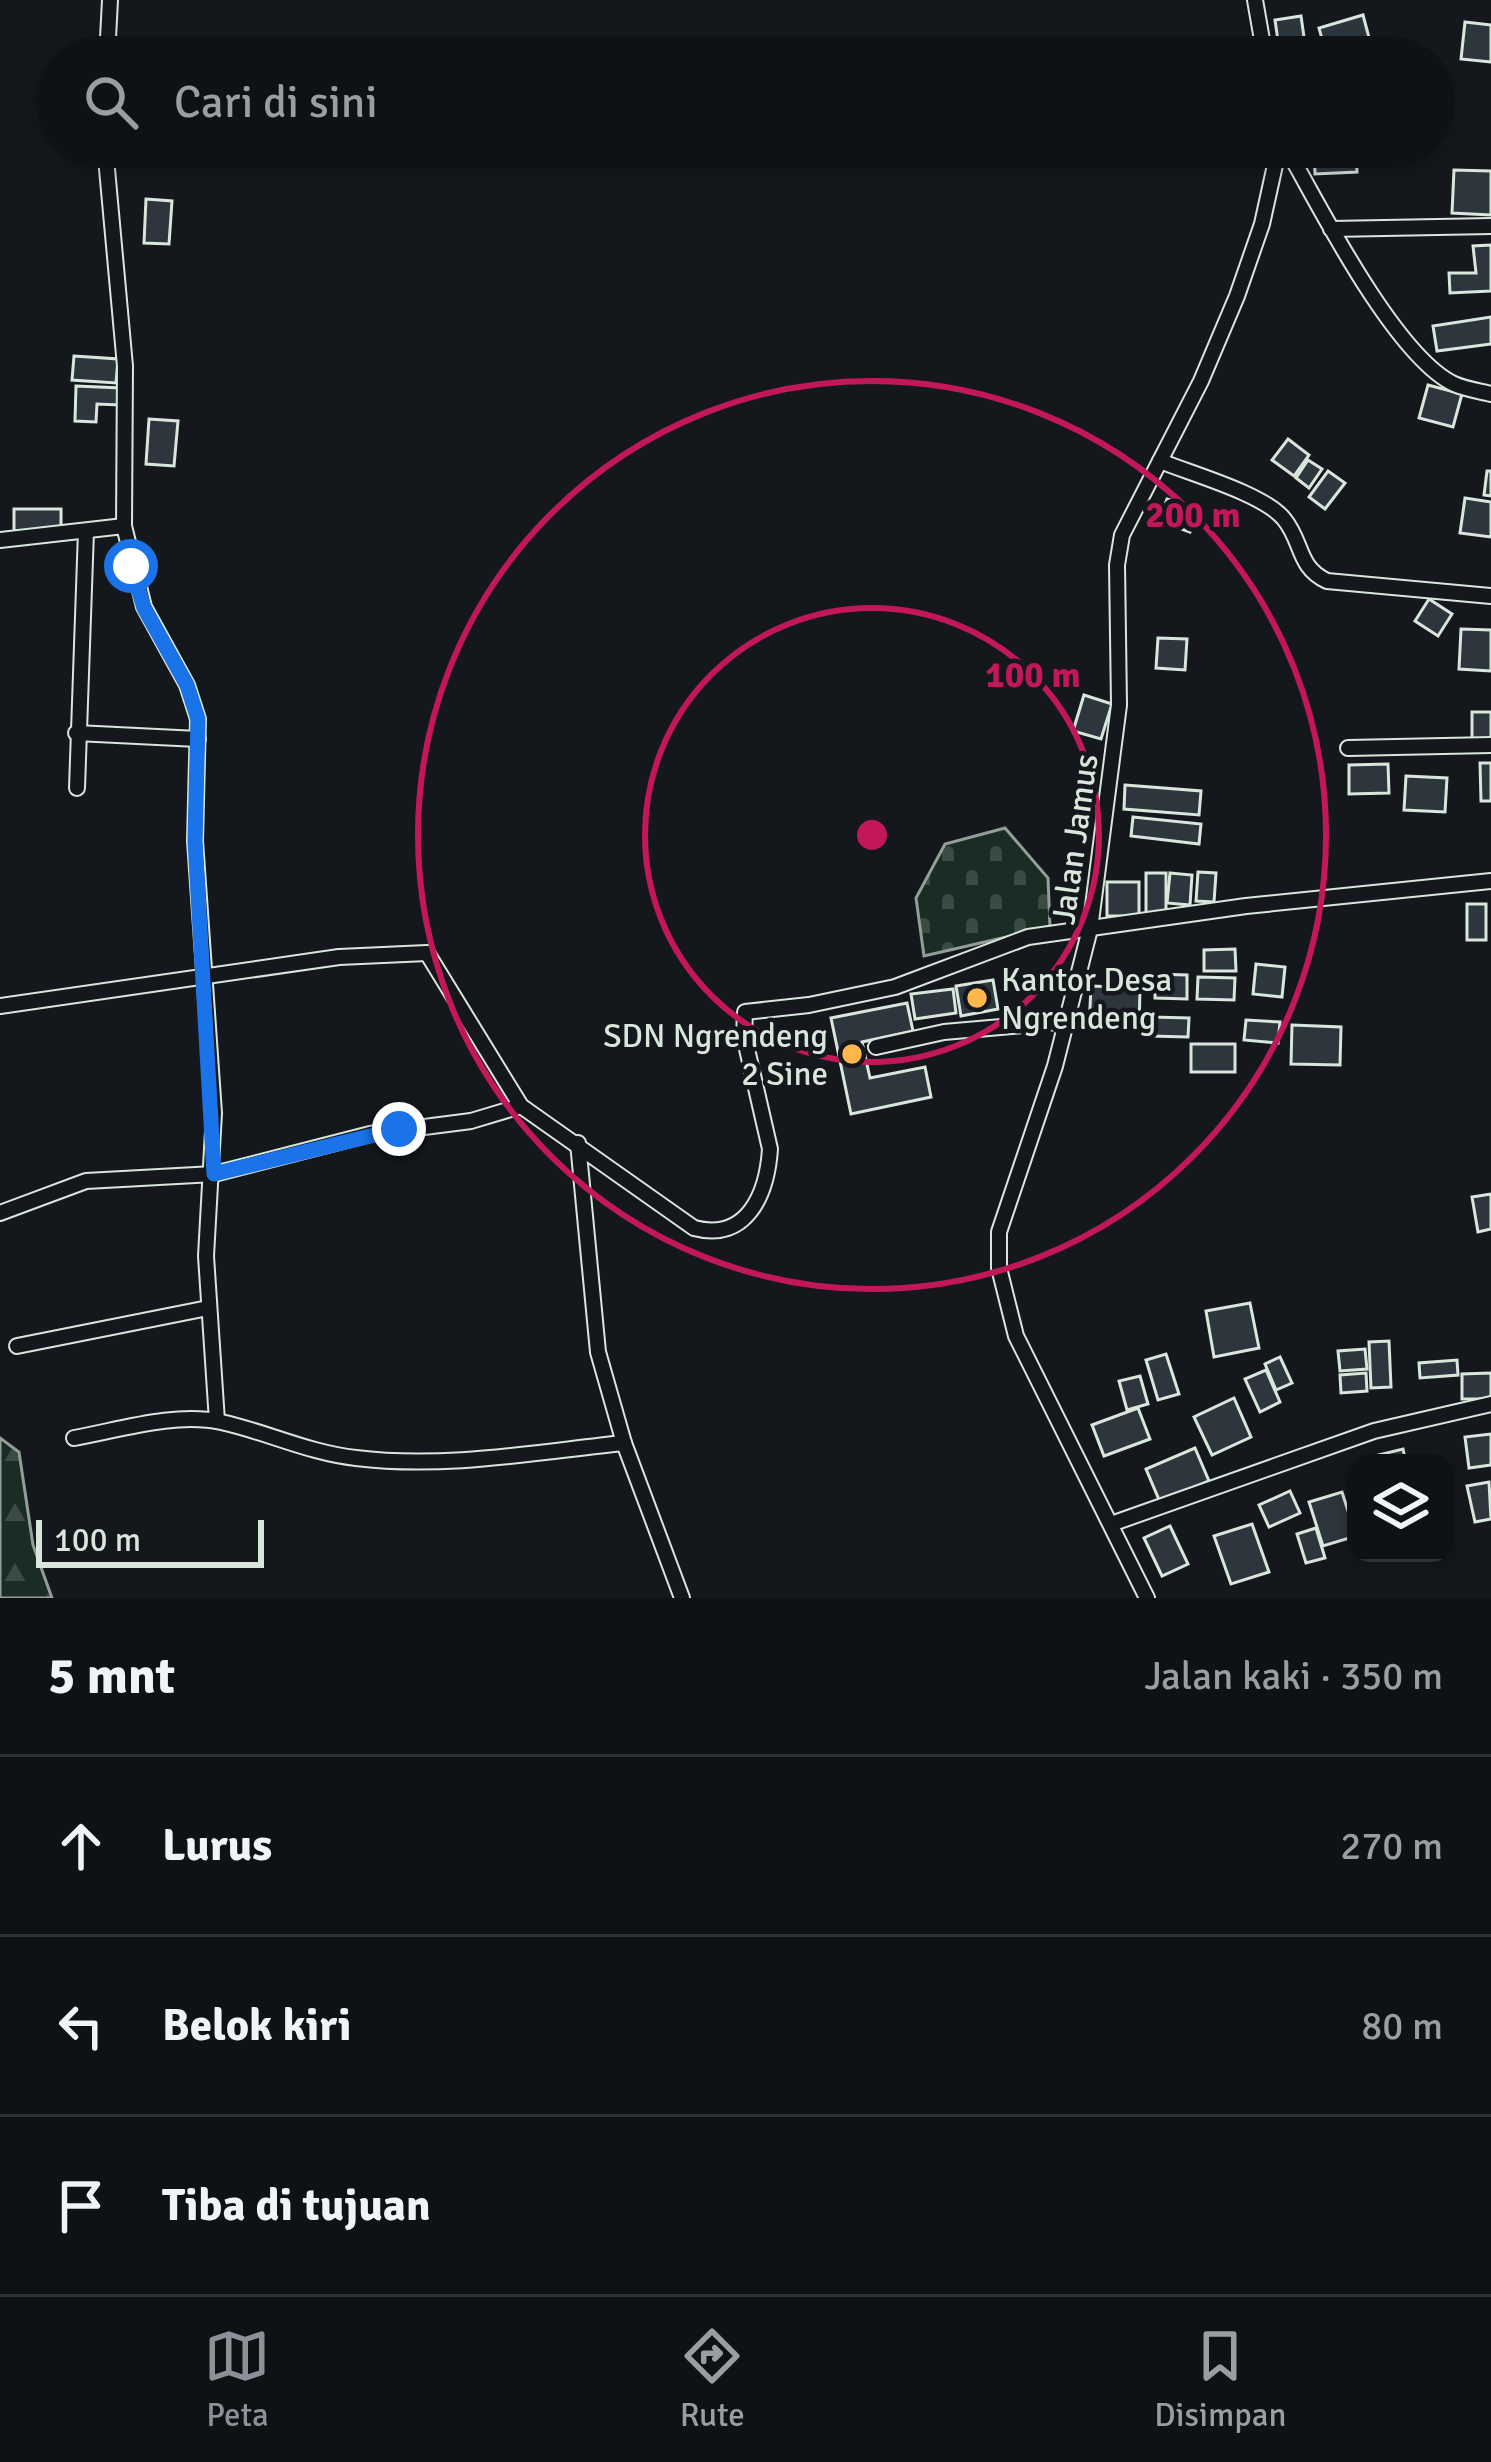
<!DOCTYPE html>
<html lang="id">
<meta charset="utf-8">
<style>
body{margin:0;font-family:Signika,sans-serif;background:#1d2022;color:#f1f3f6}
.controls{position:absolute;right:36px;bottom:36px;display:grid;overflow:hidden;border-radius:24px;box-shadow:0 6px 18px #0003}
.controls button{width:108px;height:108px;display:grid;place-items:center;padding:0;border:0;border-bottom:3px solid #2f3234;background:#0f1215;color:#f1f3f6;font:60px sans-serif}
.scale{position:absolute;left:36px;bottom:30px;width:228px;box-sizing:border-box;padding-left:12px;border:6px solid #d8e6dc;border-top:0;font-size:33px;line-height:42px;white-space:nowrap;color:#d8e6dc;-webkit-text-stroke:9px #14181c;paint-order:stroke}
.stop{position:absolute;width:36px;height:36px;margin:-27px;border:9px solid #1a73e8;border-radius:50%;background:#fff}
.stop.end{background:#1a73e8;border-color:#fff;box-shadow:0 3px 12px #0008}
.list{margin:0;padding:0;list-style:none}
h2{display:flex;justify-content:space-between;align-items:center;height:156px;margin:0;padding:0 48px;font-size:51px}
h2 small{font-size:39px;font-weight:400;color:#9b9ea0}
.list li{display:grid;grid-template-columns:78px 1fr auto;gap:36px;align-items:center;box-sizing:border-box;height:180px;padding:0 48px;border-top:3px solid #2f3234}
.list b{display:block;font-size:45px;white-space:nowrap}
.list em{font-size:39px;font-style:normal;color:#9b9ea0}
.icon{flex:none;width:66px;height:66px;fill:none;stroke:currentColor;stroke-width:2;stroke-linecap:round;stroke-linejoin:round}
.map{position:relative;flex:none;width:1491px;height:1598px;overflow:hidden}
.search{position:absolute;background:#0f1215;box-shadow:0 6px 18px #0003;left:36px;right:36px;top:36px;height:132px;display:flex;align-items:center;gap:30px;box-sizing:border-box;padding:0 42px;border-radius:66px;color:#9b9ea0;font-size:45px}
.sheet{height:696px;background:#0f1215}
nav{display:flex;justify-content:space-around;align-items:center;box-sizing:border-box;height:168px;border-top:3px solid #2f3234;background:#0f1215;font-size:33px;color:#9b9ea0}
nav a{display:grid;justify-items:center;gap:6px}
nav .on{color:#8c9099}
.map>svg:first-child{display:block}
.forest{fill:url(#forest-firs);stroke:#939e99;stroke-width:3}
.cemetery{fill:url(#cemetery-stones);stroke:#939e99;stroke-width:3}
.building{fill:#2c363c;stroke:#d8e6dc;stroke-width:3}
.lines{fill:none;stroke-linecap:round;stroke-linejoin:round}
.street-casing{stroke:#d8e6dc;stroke-width:18}
.street{stroke:#14181c;stroke-width:14}
.route{stroke:#1a73e8;stroke-width:15}
.ring{fill:none;stroke:#c2185b;stroke-width:6}
.poi-dot{fill:#ffb74d;stroke:#14181c;stroke-width:4.5}
.labels{text-anchor:middle;stroke-width:9;stroke-linejoin:round;paint-order:stroke}
.street-label{font-size:33px;fill:#d8e6dc;stroke:#14181c}
.poi-label{font-size:33px;fill:#d8e6dc;stroke:#14181c;text-anchor:start}
.centre{fill:#c2185b;stroke:#14181c;stroke-width:6}
.ring-label{font-size:36px;text-anchor:middle;font-weight:bold;fill:#c2185b;stroke:#14181c;stroke-width:9;stroke-linejoin:round;paint-order:stroke}
</style>
<div class="map">
<svg width="1491" height="1598" viewBox="0 0 1491 1598">
<defs>
<pattern id="forest-firs" width="22" height="20" patternUnits="userSpaceOnUse" patternTransform="scale(3)"><rect width="22" height="20" fill="#1a2d24"/><path d="M5 1l3.5 6h-7zM16 11l3.5 6h-7z" fill="#3b4b43"/></pattern>
<pattern id="cemetery-stones" width="16" height="16" patternUnits="userSpaceOnUse" patternTransform="scale(3)"><rect width="16" height="16" fill="#1a2d24"/><path d="M2 7V4a2 2 0 0 1 4 0v3zM10 15v-3a2 2 0 0 1 4 0v3z" fill="#3b4b43"/></pattern>
</defs>
<rect width="100%" height="100%" fill="#14181c"/>
<path class="forest" d="M0,1438L19,1452L33,1545L52,1598H0Z"/>
<path class="cemetery" d="M1005,828L1048,878L1050,927L924,956L916,898L945,844Z"/>
<g class="building">
<path d="M1363,15L1371,45L1327,57L1319,28Z"/>
<path d="M1301,16L1304,37L1278,41L1275,20Z"/>
<path d="M1465,22L1491,25V62L1461,59Z"/>
<path d="M1296,43L1298,57H1278L1276,47Z"/>
<path d="M1314,147H1356L1357,172L1315,174Z"/>
<path d="M1454,170L1491,171V215L1452,213Z"/>
<path d="M146,199L172,201L169,244L144,243Z"/>
<path d="M1491,245V291L1450,293L1449,273H1476L1473,246Z"/>
<path d="M1491,317V344L1437,351L1433,326Z"/>
<path d="M74,356L118,359L116,383L72,380Z"/>
<path d="M1428,385L1462,394L1453,427L1419,418Z"/>
<path d="M76,386L121,388L120,405L97,404L96,422L75,421Z"/>
<path d="M149,419L178,421L174,466L146,464Z"/>
<path d="M1288,439L1309,455L1294,476L1272,460Z"/>
<path d="M1308,460L1322,469L1309,488L1296,478Z"/>
<path d="M1328,471L1345,483L1325,509L1309,497Z"/>
<path d="M1487,471H1491V496L1484,495Z"/>
<path d="M1465,498L1491,502V537L1460,533Z"/>
<path d="M1167,499L1198,509L1190,532L1159,521Z"/>
<rect x="14" y="509" width="47" height="22"/>
<path d="M1429,599L1452,614L1438,636L1415,621Z"/>
<path d="M1461,629L1491,630V671L1459,669Z"/>
<path d="M1158,638L1187,639L1185,670L1156,668Z"/>
<path d="M1084,695L1112,704L1101,739L1073,731Z"/>
<rect x="1472" y="712" width="19" height="28"/>
<path d="M1480,763H1491V801H1481Z"/>
<path d="M1388,764L1389,793L1349,794V765Z"/>
<path d="M1406,776L1447,778L1445,812L1404,810Z"/>
<path d="M1125,785L1201,791L1199,815L1124,809Z"/>
<path d="M1133,817L1201,824L1199,844L1131,836Z"/>
<path d="M1198,872L1216,873L1214,902L1196,901Z"/>
<rect x="1146" y="873" width="20" height="40"/>
<path d="M1170,873L1192,875L1190,905L1167,903Z"/>
<rect x="1107" y="882" width="32" height="34"/>
<rect x="1467" y="904" width="19" height="36"/>
<path d="M1235,949L1236,971H1204V950Z"/>
<path d="M1256,964L1285,967L1282,997L1253,994Z"/>
<path d="M1155,974L1187,975V999L1155,998Z"/>
<path d="M1198,977L1235,978L1234,1000L1197,999Z"/>
<path d="M993,980L998,1009L961,1016L956,986Z"/>
<path d="M1091,986L1140,988L1139,1030L1089,1029Z"/>
<path d="M953,989L956,1013L915,1019L911,994Z"/>
<path d="M907,1003L913,1031L862,1042L870,1078L925,1067L931,1097L851,1114L831,1018Z"/>
<path d="M1151,1017L1189,1018L1188,1037L1150,1036Z"/>
<path d="M1246,1020L1280,1022L1278,1043L1244,1040Z"/>
<path d="M1292,1025L1341,1027L1340,1065L1291,1064Z"/>
<rect x="1191" y="1044" width="44" height="28"/>
<path d="M1491,1194V1229L1478,1232L1472,1197Z"/>
<path d="M1250,1303L1259,1348L1214,1357L1206,1311Z"/>
<path d="M1389,1341L1391,1387L1371,1388L1369,1342Z"/>
<path d="M1365,1349L1367,1369L1340,1371L1338,1351Z"/>
<path d="M1166,1354L1179,1394L1158,1400L1146,1360Z"/>
<path d="M1280,1357L1292,1383L1276,1390L1265,1364Z"/>
<path d="M1457,1360L1458,1375L1420,1378L1419,1363Z"/>
<path d="M1266,1370L1280,1402L1260,1412L1245,1379Z"/>
<path d="M1366,1373L1367,1391L1341,1393L1340,1375Z"/>
<path d="M1491,1373V1399H1462V1374Z"/>
<path d="M1140,1376L1148,1404L1127,1410L1119,1381Z"/>
<path d="M1234,1398L1251,1437L1212,1455L1194,1417Z"/>
<path d="M1138,1408L1150,1439L1104,1456L1092,1425Z"/>
<path d="M1491,1434V1465L1469,1468L1465,1437Z"/>
<path d="M1195,1448L1209,1481L1160,1502L1146,1469Z"/>
<path d="M1403,1449L1406,1463H1380L1378,1455Z"/>
<path d="M1489,1482L1491,1519L1475,1522L1467,1486Z"/>
<path d="M1290,1491L1300,1513L1269,1527L1259,1505Z"/>
<path d="M1342,1492L1356,1536L1323,1546L1309,1502Z"/>
<path d="M1252,1524L1269,1572L1231,1584L1214,1536Z"/>
<path d="M1170,1526L1188,1564L1162,1576L1144,1538Z"/>
<path d="M1316,1528L1325,1558L1306,1563L1297,1534Z"/>
</g>
<g class="lines">
<defs>
<g id="street">
<path d="M1255,0L1265,57"/>
<path d="M107,57L110,0"/>
<path d="M105,147L125,366L124,526L144,607L187,685L198,719L195,841L214,1113L206,1256L217,1421"/>
<path d="M1286,147C1319,206 1395,356 1454,384C1465,389 1479,391 1491,394"/>
<path d="M1331,229L1491,226"/>
<path d="M1160,461C1192,474 1264,494 1284,519C1303,542 1297,567 1327,581L1491,596"/>
<path d="M0,540L124,526"/>
<path d="M76,733L198,739"/>
<path d="M1348,748L1491,745"/>
<path d="M77,788L86,531"/>
<path d="M0,1006L339,957L427,953L521,1106L694,1228C747,1242 767,1194 770,1149L744,1036L745,1012L809,1005L895,987L1028,937L1246,906L1491,881"/>
<path d="M876,1047L944,1032L1068,1021"/>
<path d="M578,1143L598,1352L624,1443L682,1598"/>
<path d="M0,1213L86,1181L214,1174L370,1134L471,1121L521,1106"/>
<path d="M17,1346L208,1308"/>
<path d="M74,1438C119,1430 175,1412 221,1422C267,1432 309,1453 356,1458C444,1469 537,1452 624,1443"/>
<path d="M1111,1524L1374,1431L1491,1404"/>
<path d="M1147,1598L1016,1336L999,1268V1232L1055,1066L1090,929L1119,705L1117,565L1122,535L1201,381L1237,296L1262,224L1279,147"/>
</g>
</defs>
<use href="#street" class="street-casing"/>
<use href="#street" class="street"/>
</g>
<g class="lines">
<path class="route" d="M131,566L144,608L187,685L198,719L195,841L214,1174L399,1129"/>
</g>
<g class="ring">
<circle cx="872" cy="835" r="227"/>
<circle cx="872" cy="835" r="454"/>
</g>
<g class="poi-dot">
<circle cx="977" cy="998" r="12"/>
<circle cx="852" cy="1054" r="12"/>
</g>
<g class="labels">
<g class="street-label">
<text transform="translate(1074 839) rotate(-82)" y="12">Jalan Jamus</text>
</g>
<g class="poi-label">
<text x="1001" y="991">Kantor Desa<tspan x="1001" dy="38">Ngrendeng</tspan></text>
<text x="828" y="1047" text-anchor="end">SDN Ngrendeng<tspan x="828" dy="38">2 Sine</tspan></text>
</g>
</g>
<circle cx="872" cy="835" r="18" class="centre"/>
<g class="ring-label">
<text x="1193" y="527">200 m</text>
<text x="1033" y="687">100 m</text>
</g>
</svg>
<div class="controls">
<button><svg class="icon" aria-label="layers" viewBox="0 0 24 24"><path d="M12 4l9 5-9 5-9-5zM3 14l9 5 9-5"/></svg></button>
</div>
<div class="scale">100 m</div>
<div class="stop" style="left:131px;top:566px"></div>
<div class="stop end" style="left:399px;top:1129px"></div>
<div class="search"><svg class="icon" aria-label="search" viewBox="0 0 24 24"><circle cx="10" cy="10" r="6"/><path d="M15 15l6 6"/></svg>Cari di sini</div>
</div>
<section class="sheet">
<h2>5 mnt<small>Jalan kaki · 350 m</small></h2>
<ul class="list">
<li><svg class="icon" aria-label="ahead" viewBox="0 0 24 24"><path d="M12 20V5M6 11l6-6 6 6"/></svg><div><b>Lurus</b></div><em>270 m</em></li>
<li><svg class="icon" aria-label="left" viewBox="0 0 24 24"><path d="M17 20v-9H6M10 6l-5 5 5 5"/></svg><div><b>Belok kiri</b></div><em>80 m</em></li>
<li><svg class="icon" aria-label="arrive" viewBox="0 0 24 24"><path d="M6 21V4h12l-3 4 3 4H6"/></svg><div><b>Tiba di tujuan</b></div></li>
</ul>
</section>
<nav>
<a class="on"><svg class="icon" aria-label="map" viewBox="0 0 24 24"><path d="M3 6l6-2 6 2 6-2v14l-6 2-6-2-6 2zM9 4v14M15 6v14"/></svg>Peta</a>
<a><svg class="icon" aria-label="directions" viewBox="0 0 24 24"><path d="M12 3l9 9-9 9-9-9zM9 14v-3h6M13 9l2 2-2 2"/></svg>Rute</a>
<a><svg class="icon" aria-label="saved" viewBox="0 0 24 24"><path d="M7 4h10v16l-5-4-5 4z"/></svg>Disimpan</a>
</nav>
